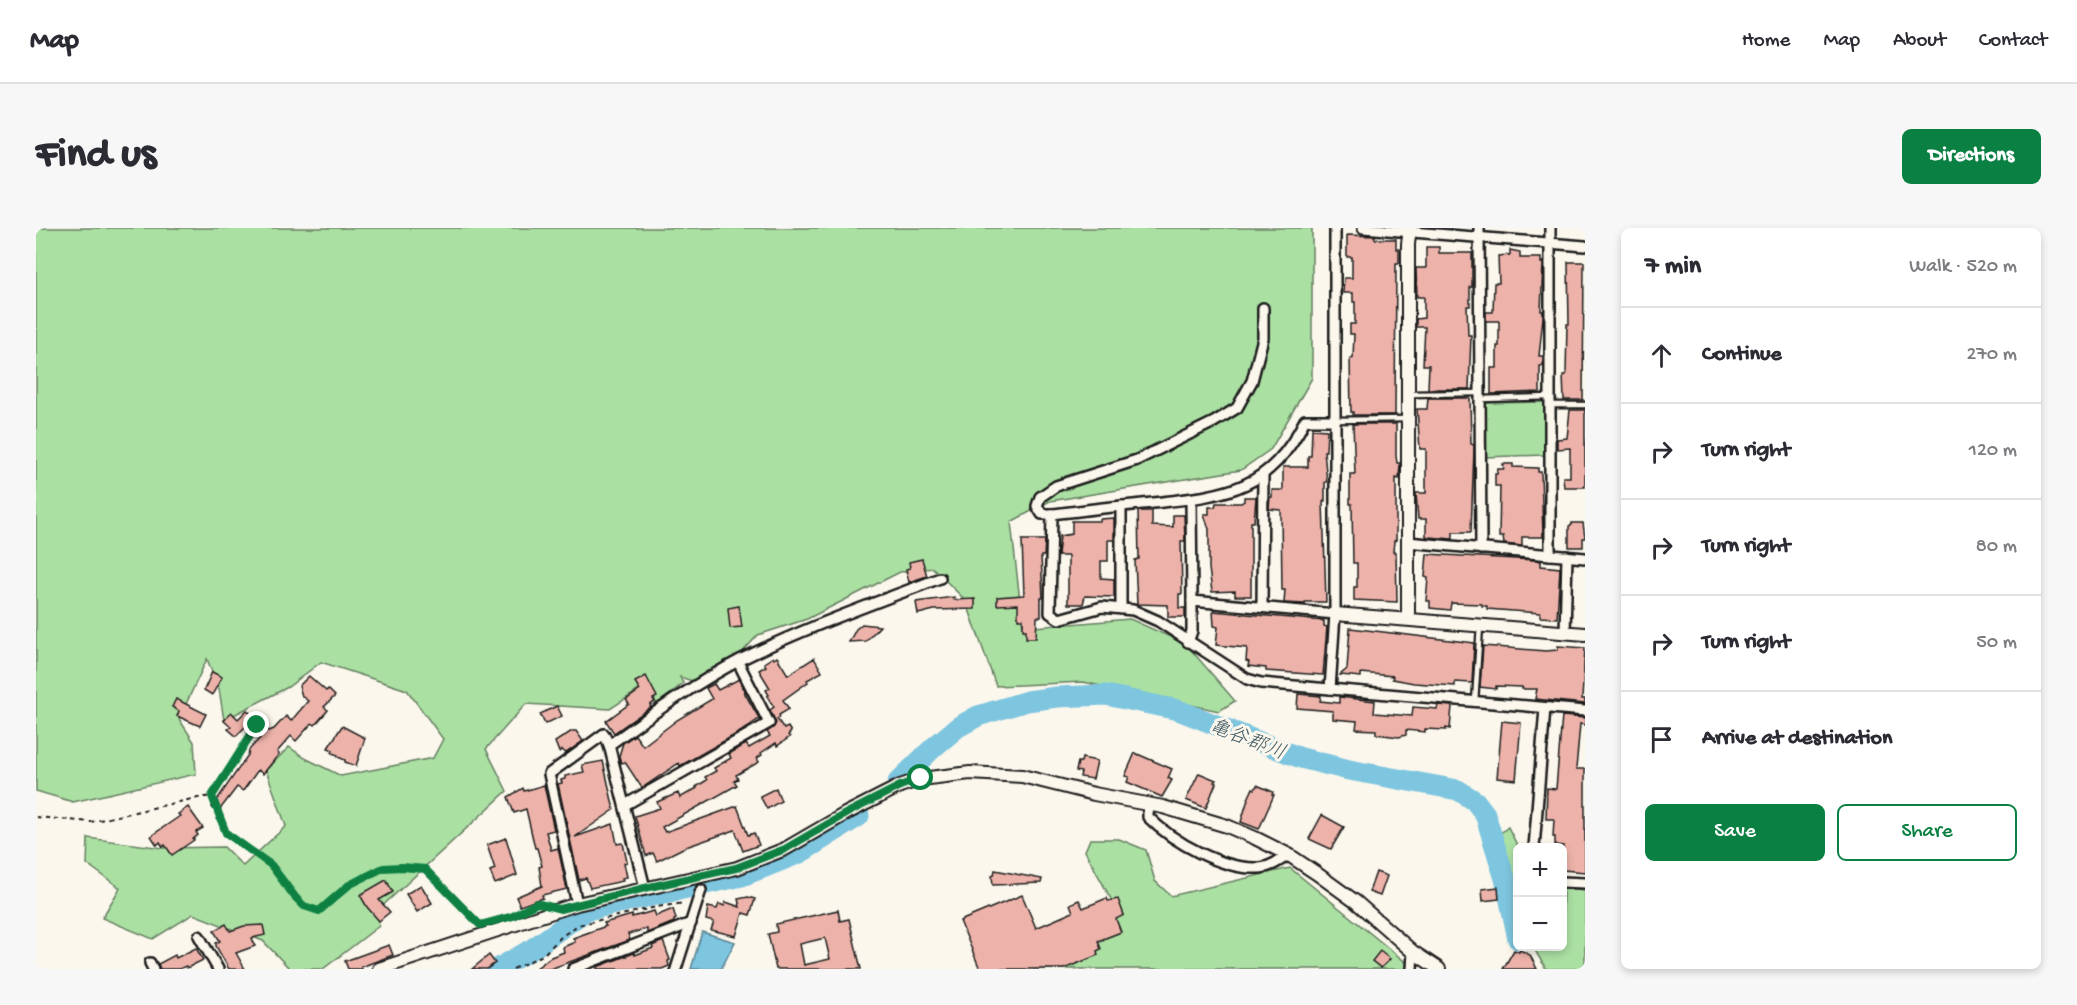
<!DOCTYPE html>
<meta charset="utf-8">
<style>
body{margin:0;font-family:"Gochi Hand","Klee One",sans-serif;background:#f7f7f7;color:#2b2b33}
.controls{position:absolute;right:18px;bottom:18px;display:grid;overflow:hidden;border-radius:9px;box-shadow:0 3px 9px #0003}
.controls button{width:54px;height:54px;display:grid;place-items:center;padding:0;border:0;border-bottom:2px solid #e1e1e2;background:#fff;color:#2b2b33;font:30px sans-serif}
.stop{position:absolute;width:18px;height:18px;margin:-14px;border:4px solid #0b8043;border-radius:50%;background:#fff}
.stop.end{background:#0b8043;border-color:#fff;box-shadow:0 2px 6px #0008}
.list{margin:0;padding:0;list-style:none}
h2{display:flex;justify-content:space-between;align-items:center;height:78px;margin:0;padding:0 24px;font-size:26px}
h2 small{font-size:20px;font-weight:400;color:#7c7c81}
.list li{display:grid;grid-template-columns:39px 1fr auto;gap:18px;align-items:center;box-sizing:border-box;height:96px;padding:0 24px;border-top:2px solid #e1e1e2}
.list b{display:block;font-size:22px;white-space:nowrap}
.list em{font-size:20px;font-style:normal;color:#7c7c81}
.actions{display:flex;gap:12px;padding:18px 24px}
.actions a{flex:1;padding:14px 0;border:2px solid #0b8043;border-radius:9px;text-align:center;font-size:21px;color:#0b8043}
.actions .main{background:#0b8043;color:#fff}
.icon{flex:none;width:33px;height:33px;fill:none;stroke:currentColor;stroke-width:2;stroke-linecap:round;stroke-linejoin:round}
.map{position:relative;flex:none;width:1549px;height:741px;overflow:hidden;border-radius:9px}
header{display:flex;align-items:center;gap:36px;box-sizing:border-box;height:84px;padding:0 30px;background:#fff;border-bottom:2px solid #e1e1e2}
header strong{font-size:28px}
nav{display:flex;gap:33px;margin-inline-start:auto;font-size:21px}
.intro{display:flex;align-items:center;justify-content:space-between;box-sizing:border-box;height:144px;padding:0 36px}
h1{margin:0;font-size:42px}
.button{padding:15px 27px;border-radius:9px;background:#0b8043;color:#fff;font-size:21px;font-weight:700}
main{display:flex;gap:36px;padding:0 36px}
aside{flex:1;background:#fff;border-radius:9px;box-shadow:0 3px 9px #0003}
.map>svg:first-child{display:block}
.green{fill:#abe0a3;stroke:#647e60;stroke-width:1.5}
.water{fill:#7ec5df;stroke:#578191;stroke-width:1.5}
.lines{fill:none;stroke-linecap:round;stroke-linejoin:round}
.river{stroke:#7ec5df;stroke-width:21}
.building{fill:#edb3aa;stroke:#1c1c1c;stroke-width:1.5;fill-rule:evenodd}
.service-casing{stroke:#1c1c1c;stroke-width:9}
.minor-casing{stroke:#1c1c1c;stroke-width:14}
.tertiary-casing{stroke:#1c1c1c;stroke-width:16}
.path{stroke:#1c1c1c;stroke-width:2;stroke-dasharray:4.5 4.5;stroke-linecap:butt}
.service{stroke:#fbf7ec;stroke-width:4.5}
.minor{stroke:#fbf7ec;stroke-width:9}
.tertiary{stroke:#fbf7ec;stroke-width:12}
.route{stroke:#0b8043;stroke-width:8}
.labels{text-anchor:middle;stroke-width:6;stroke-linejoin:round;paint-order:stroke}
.water-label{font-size:20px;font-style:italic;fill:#3e5760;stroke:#fbf7ec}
</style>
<header>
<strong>Map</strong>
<nav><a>Home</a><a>Map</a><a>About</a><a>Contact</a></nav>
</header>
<div class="intro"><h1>Find us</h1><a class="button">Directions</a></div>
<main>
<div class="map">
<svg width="1549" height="741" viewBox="0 0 1549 741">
<rect width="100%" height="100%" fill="#fbf7ec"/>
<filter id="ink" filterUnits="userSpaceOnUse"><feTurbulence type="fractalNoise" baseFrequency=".0167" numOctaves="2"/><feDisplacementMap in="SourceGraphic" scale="12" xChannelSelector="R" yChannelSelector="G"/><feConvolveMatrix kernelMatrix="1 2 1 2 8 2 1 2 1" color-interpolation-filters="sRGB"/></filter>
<g filter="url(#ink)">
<g class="green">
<path d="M0,0H1276V150L1235,221L1205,242L1014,273L975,294L987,400L1094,391L1150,416L1199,473L1183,483L1047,454L960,458L930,373L897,340L864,344L771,391L722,407L675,459L644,449L647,455L621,477L612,456L574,481L490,476L450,521L471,563L342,682L343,698L287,741H254L227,713L157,686L117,711L66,690L84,660L51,636L52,610L127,620L188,619L207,638L250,598L230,542L253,519L269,530L305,548L397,530L407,511L371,462L285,434L252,459L188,492L183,461L171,431L143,491L158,514L160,546L37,574L0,563Z"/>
<path d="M1508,174V227L1449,229L1450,175Z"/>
<path d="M1472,599L1482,619L1481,686L1461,608Z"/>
<path d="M1054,611H1083L1110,622L1119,653L1135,668L1254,640L1378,741H997L1067,713L1083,686L1049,623Z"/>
<path d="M1527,660L1549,662V741H1510L1497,719L1526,718Z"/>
</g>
<path class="water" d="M666,704L699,714L685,741H655Z"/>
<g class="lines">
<g class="river">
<path d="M862,554L898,519L922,499L942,488L991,473L1021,469L1070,467L1142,482L1265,530L1313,542L1422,562L1439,573L1449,586L1470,654L1482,711"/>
<path d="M461,741L496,721L551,682L706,648L764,625L823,588"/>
</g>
</g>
<g class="building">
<path d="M1311,7L1339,8V11H1360V21H1363V35H1360L1359,187H1317V184H1315L1314,130H1317L1318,106H1314V96H1319V74H1317V65H1307L1308,50H1316V29H1311Z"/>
<path d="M1390,19H1403V25H1436V59H1434V78H1431L1432,107H1435L1433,161H1392L1393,137H1387L1389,99H1380V91L1388,90V69H1381L1380,40H1390Z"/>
<path d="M1474,22L1484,24V30H1505V35H1507L1505,83H1507V89L1503,128H1507V138H1504V164L1455,166V140H1461V118H1463V93H1450V84H1457L1458,55H1463L1462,28L1474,27Z"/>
<path d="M1532,34H1548L1547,172H1528L1527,147H1530L1531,96H1533Z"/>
<path d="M1392,170H1434L1435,216L1438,217V221L1435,304H1417V311L1392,309L1390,308V291H1382L1380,265H1390V221H1384L1381,181H1391Z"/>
<path d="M1534,182H1549V259H1528L1527,249H1534V220L1521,221V211L1531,210Z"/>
<path d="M1317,196H1360V228L1361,235H1364L1363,251L1360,250V312L1358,313L1357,324H1360L1361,374L1318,372V359H1321V335H1317L1316,276H1314V246H1319Z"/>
<path d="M1276,201L1291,202L1290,223H1288L1291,254H1289V273H1287L1290,374H1269V376L1248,375L1249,362H1246L1245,282L1233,281L1234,269H1236V262H1247V239H1272V228H1275Z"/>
<path d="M1467,236H1477V239L1502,240V244H1505L1507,309H1486V318L1468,316L1467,309H1463L1464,258H1459V246H1461L1462,241H1468Z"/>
<path d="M1208,269H1220L1218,294H1215V368H1199V363L1176,364L1173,340V301L1168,286H1173V279H1179L1180,275H1205L1208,273Z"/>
<path d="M1102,283H1116V298L1137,299V287H1148L1149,313H1145L1146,366H1143V380H1149V389H1132V377L1101,376L1099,332L1103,331Z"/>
<path d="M1078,290V312H1072V333H1065V350L1078,351V369L1049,368L1047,376H1032V328H1022L1024,308L1036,306V293H1064V291Z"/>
<path d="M1536,295H1547L1549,310H1547V319H1533V298L1536,297Z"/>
<path d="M986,312H1009L1008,328H1005L1007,370H1005V389H1001L1000,410H990V402H987V391H982V376L961,377V369L988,367Z"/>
<path d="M1391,326L1499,332L1505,333V338L1524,340L1521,390L1504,389V385L1451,381V378H1446V376L1415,375L1414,382L1394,380V373H1390L1392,350L1389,349Z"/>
<path d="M886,331L891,348L873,354L870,341L874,340L873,334Z"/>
<path d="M918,369V372L939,371V381L898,382L882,386L880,374Z"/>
<path d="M703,378L706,399L694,400L692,380Z"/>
<path d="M1177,383L1288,393V398L1291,399L1287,447L1230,443V440L1212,438L1213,434L1210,433L1211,420L1180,417L1182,399L1178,398Z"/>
<path d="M826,396L844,398L830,413L813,414L820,401Z"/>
<path d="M1314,400L1438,415L1436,455L1419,454V458L1378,455L1356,451L1357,448L1325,445V449L1304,447L1311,441Z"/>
<path d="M1447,418L1510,423L1522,422V418L1549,420L1546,471H1549V476L1499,471L1501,461H1486V459L1460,458V461L1444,459Z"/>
<path d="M737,429L738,431L741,429L752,447L778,430L786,444L771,452L772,454L747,472L753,481L743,487L744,489L741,491L748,501L752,499L755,504L752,507L754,509L741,518L740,515L725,525L726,527L721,530L723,534L700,547L702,551L698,553L701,557L626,599L629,604L701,578L712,607L718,605L723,617L707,623L699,602L647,620L621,633L617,625L610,628L599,588L624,580L621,574L642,565L644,570L661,560L660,559L671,552L669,549L680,543L678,540L695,530L693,526L710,516L713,520L734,508L731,504L738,499L740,495L734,482L738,479L731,468L733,467L730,462L734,460L723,442L730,438L728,435Z"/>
<path d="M176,444L186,449L176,467L168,462Z"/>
<path d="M273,448L290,463L292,461L299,468L288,479L292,482L279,497L276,495L260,513L255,508L241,524L243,526L227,546L222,542L207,563L201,559L182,584L176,579L212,527L213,522L224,510L211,497L200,508L192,501L195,499L188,493L195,484L202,491L211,482L233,503L238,501L250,488L255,493L272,473L266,468L263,458Z"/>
<path d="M610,448L621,469L617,471L619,474L614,477L615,479L578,505L570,493L593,476L590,472L604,462L599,454Z"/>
<path d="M703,451L709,464H708L724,492L723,491L704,504L644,538L643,535L606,560L589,534L585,535L583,528L587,515L599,507L607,518L641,492L676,471L670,460L678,456L682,462Z"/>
<path d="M1262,466L1285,468L1284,473L1303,475V469L1339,473L1338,485L1376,488L1377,479L1401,481L1402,477L1416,478L1414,501L1410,500V502L1389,501V504L1370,502V507L1363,509L1340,506V502L1320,501L1321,493L1297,491V483L1261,480Z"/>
<path d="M140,471L170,486L164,498L141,488L143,483L136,479Z"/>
<path d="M521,478L526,488L509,496L504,486Z"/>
<path d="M1526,488L1549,490V497L1544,496L1540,541H1549V644L1527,642V618L1519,617V609H1517L1518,591H1510L1511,560L1520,561Z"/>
<path d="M1466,493L1485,495L1480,552L1461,550Z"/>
<path d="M306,498L329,510L320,538L309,534V532L302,529V527L296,525L297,522L292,520Z"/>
<path d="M536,503H540L547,513L530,525L526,522L523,524L519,514Z"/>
<path d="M1099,525L1136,541L1132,550L1136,552L1126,569L1091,554L1093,549L1089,548Z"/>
<path d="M1046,530L1061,533L1057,551L1044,549L1045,544L1040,543L1042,534H1045Z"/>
<path d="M567,533L578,582L539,609L577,596L581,616L587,615L591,634L588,635L591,649L586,650L587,653L554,660L550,650L543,652L522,556L526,555L525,552L529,551V548L548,544L546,537Z"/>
<path d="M1163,545L1180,552L1178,554L1180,555L1170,580L1150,572Z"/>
<path d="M508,557L518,602L510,604L515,622L522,620L531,661L506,667L507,670L484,678L480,669L506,658L503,639L506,638L501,620H499L490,581L478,585L472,569L487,560L488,563Z"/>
<path d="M1221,557L1237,564L1236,567H1238L1223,601L1205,594L1212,571L1217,560L1219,561Z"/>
<path d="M740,560L745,573L731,581L724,568Z"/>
<path d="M152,579L167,600L160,604L162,607L157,611L158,612L136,627L129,617L127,619L124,614L121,617L115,608L144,588L142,586Z"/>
<path d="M1286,587L1308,599L1295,621L1273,611Z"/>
<path d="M470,610L481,647L459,656L454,643L459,641L451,617Z"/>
<path d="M959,642L1006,651L1005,655L957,657L956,648L958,647Z"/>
<path d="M1340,644L1351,648L1344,668L1333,664Z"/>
<path d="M350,652L357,664L343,672L354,684L343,693L331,679L324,667Z"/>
<path d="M385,657L396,675L381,684L370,666Z"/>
<path d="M1462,659L1463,671L1447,673L1446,661Z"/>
<path d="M986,667L1000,700L1037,684L1034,676L1043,672L1047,680L1071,670L1072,673L1082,671L1088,687L1080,691L1085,704L1062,713L1065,721L1061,723L1062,727L1028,741H944L924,693Z"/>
<path d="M712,669L719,671L714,687L707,685L700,708L675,702L678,694L670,692L672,679L681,681L683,676L689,678L690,674L704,679L702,671Z"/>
<path d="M637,681L640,691L638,692V694L611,705V701L592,706L594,712L514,741H499L515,729L528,724L527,719L539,714L537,710L570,698L568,695L596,687V689L618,683L620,688Z"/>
<path d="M802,682L804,693L813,691L825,741H740L732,706L741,704L740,696ZM789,710L794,731L768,737L764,716Z"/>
<path d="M190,696L194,703L208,698L227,697L229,707L216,710L219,718L200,725L209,741H193L180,718V715L184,713L178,703Z"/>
<path d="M627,713L634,732L632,733L633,738L626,741H561V739L598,725L599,727L617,720L616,718Z"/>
<path d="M353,717L357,727L325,739L326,741H312L309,733Z"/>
<path d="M160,720L167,732L151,740L150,738L143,741H124L122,736L139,727L140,730Z"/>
<path d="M1478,722L1483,724L1484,722L1494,727L1501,741H1467Z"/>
<path d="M1344,723L1354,731L1345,740L1336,733Z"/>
<path d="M453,727L459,735L451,741H436Z"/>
</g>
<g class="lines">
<defs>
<g id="service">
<path d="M1375,166L1444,165"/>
<path d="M1445,171L1514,169"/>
<path d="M1514,177H1549"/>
<path d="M1299,192L1371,191"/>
<path d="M1439,474L1444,398"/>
</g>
<g id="minor">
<path d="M1327,0L1549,18"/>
<path d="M1443,0L1445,321"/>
<path d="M1299,192H1269C1233,264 1190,267 1117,275C1083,278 1050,282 1016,286L1014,385L1023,391L1066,379L1097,382L1122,393L1211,451L1225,455L1549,483"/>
<path d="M1155,271L1156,373L1299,386"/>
<path d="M1016,286H1006L1001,278L1004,269L1020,258L1101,232L1178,194L1201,180L1216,153L1227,110V80"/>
<path d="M1371,314L1549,330"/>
<path d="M1514,327V0"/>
<path d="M1226,379L1227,246"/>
<path d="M1085,380V278"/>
<path d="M1529,405L1531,328"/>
<path d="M1152,414L1156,403V373"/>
<path d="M1294,461L1299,386V0"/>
<path d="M1112,576V589C1137,614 1187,642 1223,640C1234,640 1244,632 1253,627"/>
<path d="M589,577L733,495L702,434"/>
<path d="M1498,620L1509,480"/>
<path d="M1526,654L1549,655"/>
<path d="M609,660L573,517C615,487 658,456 704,432C768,400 837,376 904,350"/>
<path d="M541,676L513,546L568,506L573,517"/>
<path d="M163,708L182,741"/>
<path d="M114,735L117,741"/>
<path d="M537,741L655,695"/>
<path d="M640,741L665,662"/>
<path d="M1376,741L1377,724"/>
</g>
<g id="tertiary">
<path d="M1299,386L1549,406"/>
<path d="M1372,391V16L1374,0"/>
<path d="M343,741L541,676L701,640L749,621L811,585L864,558L885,551L934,545L986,548L1058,566L1127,579L1191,598L1219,610L1253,627L1280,645L1320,674L1377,724L1403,741"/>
</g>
</defs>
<use href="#service" class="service-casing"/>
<use href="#minor" class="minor-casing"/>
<use href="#tertiary" class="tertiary-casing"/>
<g class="path">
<path d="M176,568L221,497"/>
<path d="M0,589L55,594L156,571L176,568L190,605L235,637L259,669L268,678L283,683L313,657L347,641L366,639L389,641L442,695"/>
<path d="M477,741L507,727L526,708L542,697L620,679L649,675"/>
</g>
<use href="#service" class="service"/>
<use href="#minor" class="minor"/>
<use href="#tertiary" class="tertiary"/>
</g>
</g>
<g class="lines" filter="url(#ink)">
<path class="route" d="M221,497L176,568L190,605L235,637L259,669L268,678L283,683L313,657L347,640L366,639L389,641L444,697L477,688L501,675L524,681L609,660L700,640L749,621L811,585L864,558L885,550"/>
</g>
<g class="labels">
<g class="water-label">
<text transform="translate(1212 510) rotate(21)" y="7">亀谷郡川</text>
</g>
</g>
</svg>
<div class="controls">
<button>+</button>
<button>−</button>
</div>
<div class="stop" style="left:885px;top:550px"></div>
<div class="stop end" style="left:221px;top:497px"></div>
</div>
<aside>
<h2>7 min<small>Walk · 520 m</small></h2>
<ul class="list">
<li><svg class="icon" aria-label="ahead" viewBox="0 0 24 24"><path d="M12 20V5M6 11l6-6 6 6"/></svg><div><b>Continue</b></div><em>270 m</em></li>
<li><svg class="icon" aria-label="right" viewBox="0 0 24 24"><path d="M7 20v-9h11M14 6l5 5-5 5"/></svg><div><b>Turn right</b></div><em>120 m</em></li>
<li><svg class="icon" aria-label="right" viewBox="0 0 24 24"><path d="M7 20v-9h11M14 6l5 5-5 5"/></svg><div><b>Turn right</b></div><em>80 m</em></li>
<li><svg class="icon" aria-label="right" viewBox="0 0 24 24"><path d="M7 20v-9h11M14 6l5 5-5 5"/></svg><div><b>Turn right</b></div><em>50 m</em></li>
<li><svg class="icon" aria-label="arrive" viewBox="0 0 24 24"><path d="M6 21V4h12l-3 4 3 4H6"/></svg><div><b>Arrive at destination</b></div></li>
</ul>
<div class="actions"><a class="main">Save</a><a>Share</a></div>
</aside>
</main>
